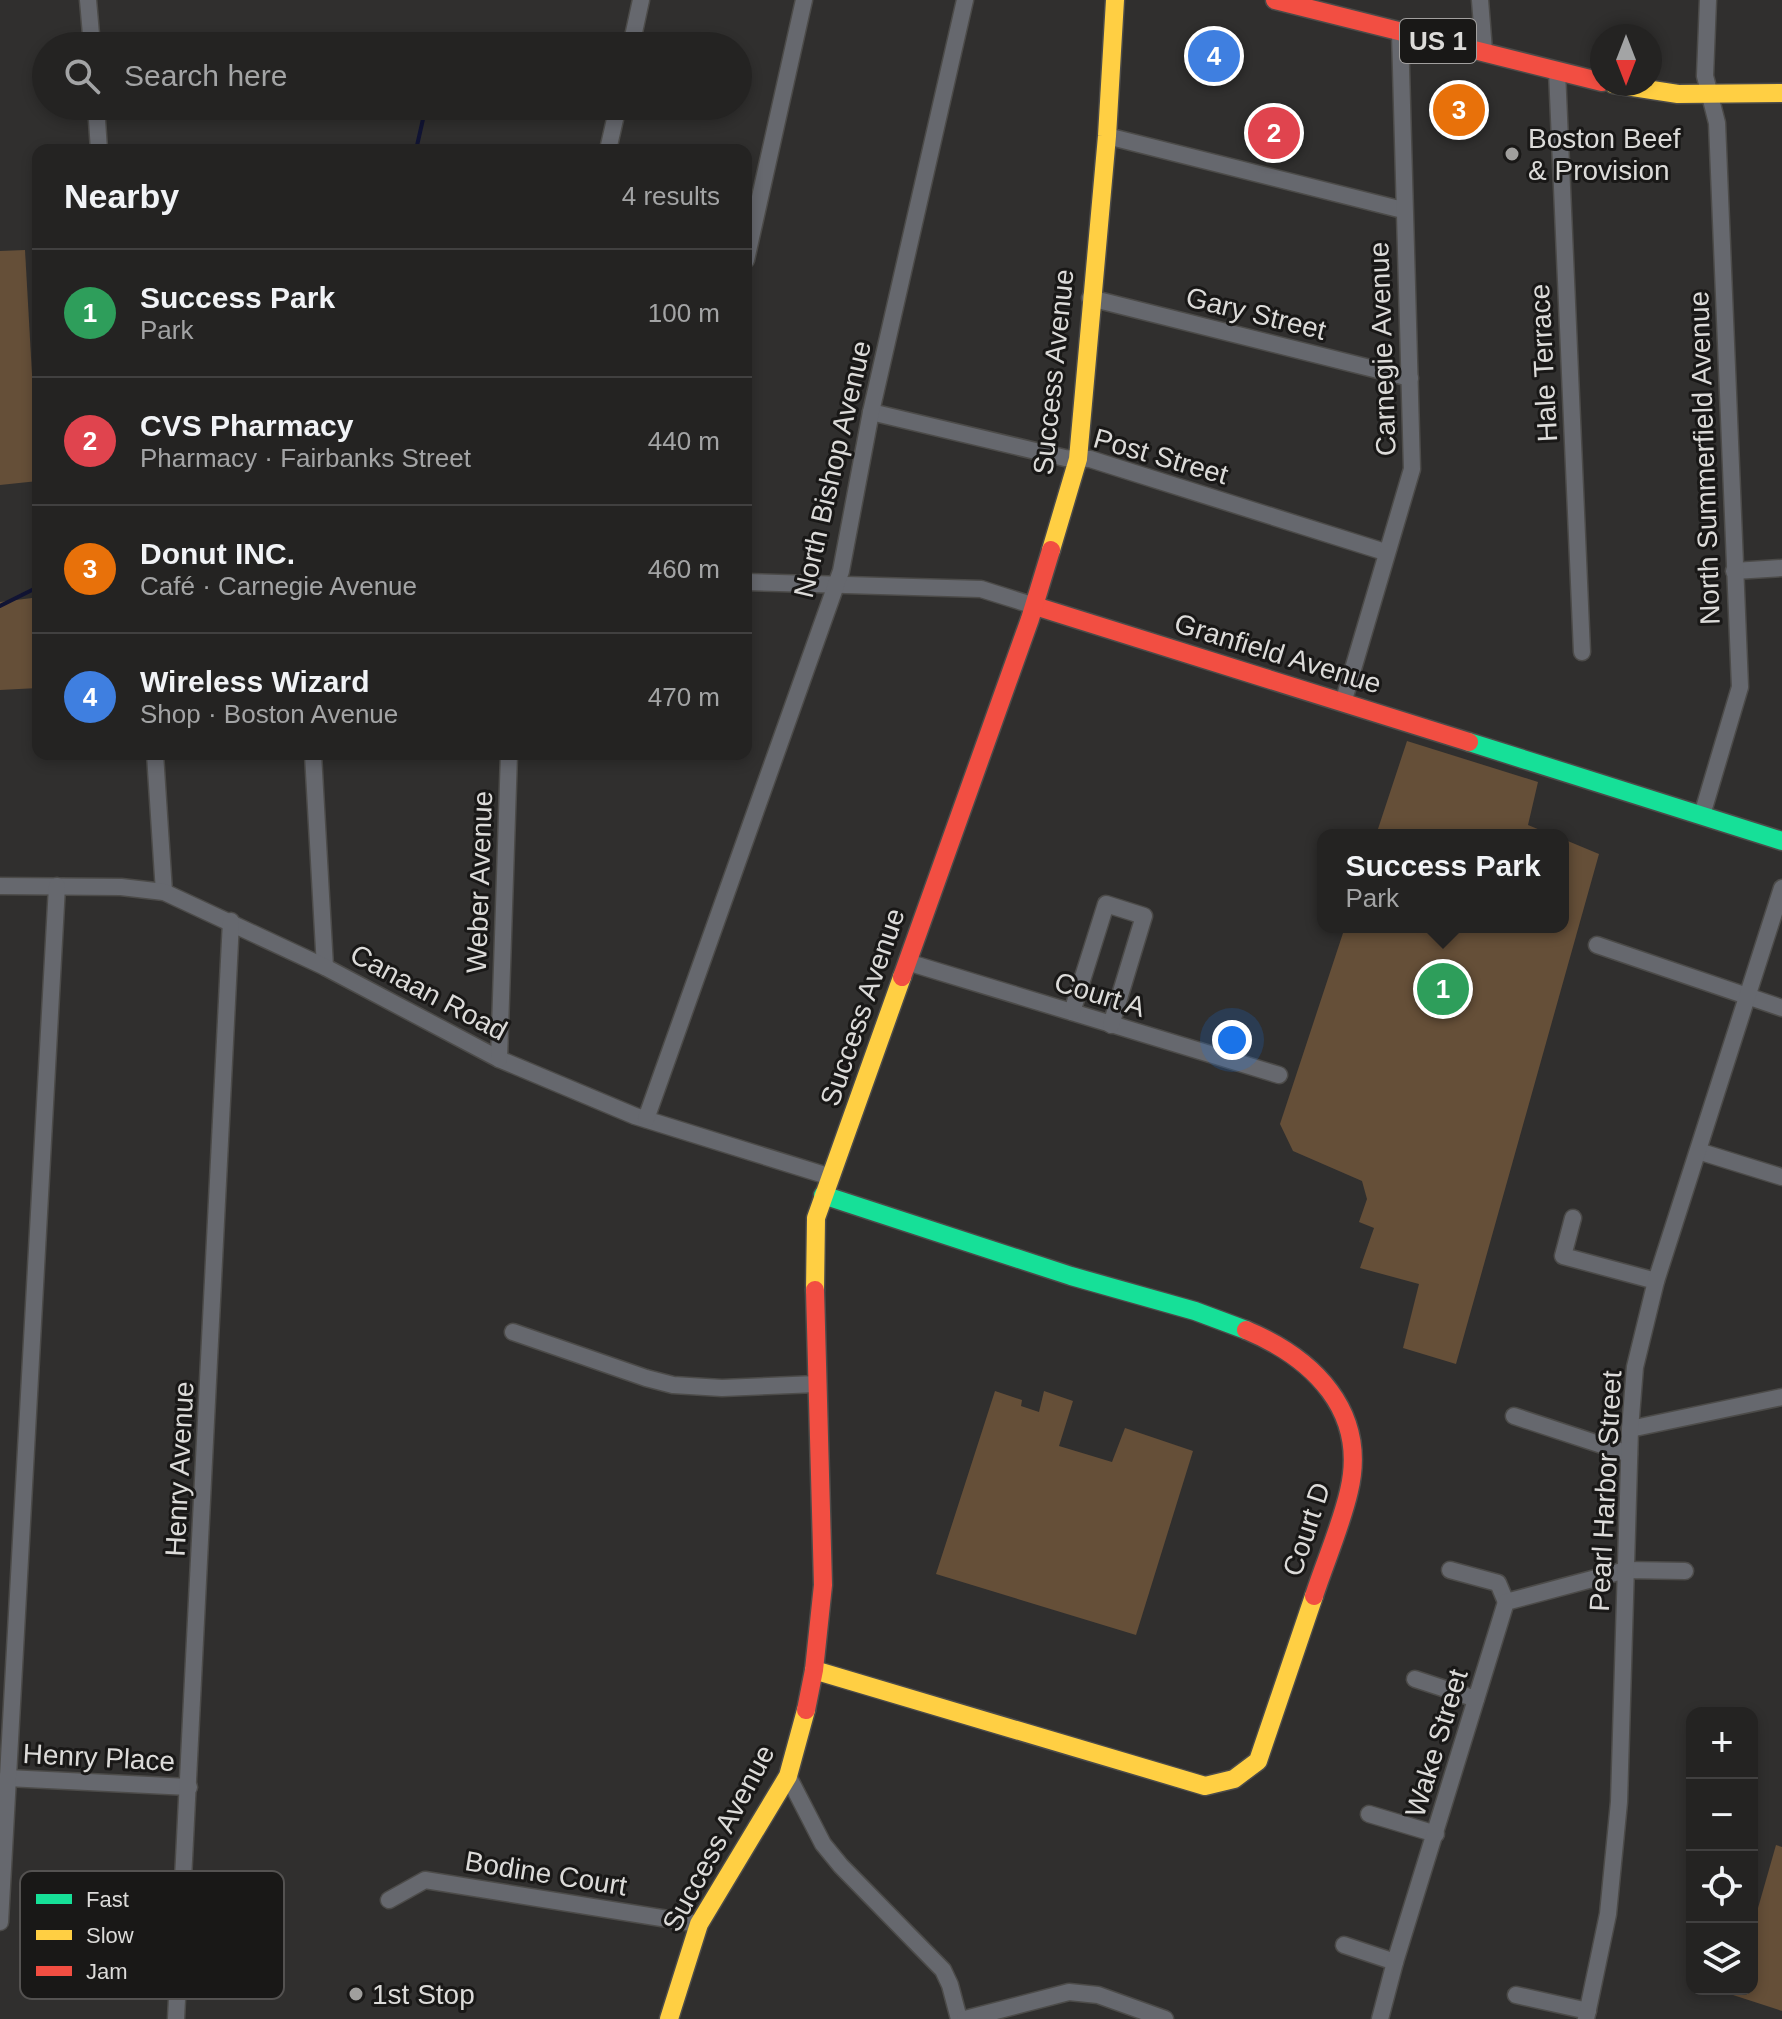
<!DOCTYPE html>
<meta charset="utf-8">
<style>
body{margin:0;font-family:Helvetica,sans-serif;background:#2c2b2a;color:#f1f3f6}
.controls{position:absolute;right:24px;bottom:24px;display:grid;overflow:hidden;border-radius:16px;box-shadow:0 4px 12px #0003}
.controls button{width:72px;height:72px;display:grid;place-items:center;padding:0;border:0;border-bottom:2px solid #414040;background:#242322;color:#f1f3f6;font:40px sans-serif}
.compass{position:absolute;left:1590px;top:24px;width:72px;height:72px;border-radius:50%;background:#242322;box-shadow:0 4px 12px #0003;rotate:180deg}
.you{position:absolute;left:1232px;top:1040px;width:28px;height:28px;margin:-20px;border:6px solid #fff;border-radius:50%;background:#1a73e8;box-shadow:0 0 0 12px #1a73e833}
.badge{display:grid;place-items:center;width:52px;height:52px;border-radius:50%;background:#b45309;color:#fff;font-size:26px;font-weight:700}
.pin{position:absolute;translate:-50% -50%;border:4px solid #fff;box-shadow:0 2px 8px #0006}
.popup{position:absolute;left:1317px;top:829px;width:252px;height:104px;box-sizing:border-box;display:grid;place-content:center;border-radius:16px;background:#242322;filter:drop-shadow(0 2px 6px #0005);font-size:26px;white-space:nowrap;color:#a3a4a5}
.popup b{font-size:30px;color:#f1f3f6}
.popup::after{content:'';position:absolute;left:50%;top:100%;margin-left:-16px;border:16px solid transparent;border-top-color:#242322}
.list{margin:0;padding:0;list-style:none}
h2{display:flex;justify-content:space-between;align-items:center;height:104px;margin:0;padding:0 32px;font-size:34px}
h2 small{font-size:26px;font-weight:400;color:#a3a4a5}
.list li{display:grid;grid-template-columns:52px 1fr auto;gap:24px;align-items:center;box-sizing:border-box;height:128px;padding:0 32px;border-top:2px solid #414040}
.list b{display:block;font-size:30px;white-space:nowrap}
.list p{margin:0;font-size:26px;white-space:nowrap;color:#a3a4a5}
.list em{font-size:26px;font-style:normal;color:#a3a4a5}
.icon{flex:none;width:44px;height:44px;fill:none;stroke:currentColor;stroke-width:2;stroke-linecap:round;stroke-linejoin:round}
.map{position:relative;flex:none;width:1782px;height:2019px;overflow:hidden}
.search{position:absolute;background:#242322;box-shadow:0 4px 12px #0003;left:32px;top:32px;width:720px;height:88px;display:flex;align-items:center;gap:20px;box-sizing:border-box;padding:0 28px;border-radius:44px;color:#a3a4a5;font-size:30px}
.panel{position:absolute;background:#242322;box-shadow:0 4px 12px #0003;left:32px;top:144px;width:720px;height:616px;border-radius:16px}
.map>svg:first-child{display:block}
.green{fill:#654f38}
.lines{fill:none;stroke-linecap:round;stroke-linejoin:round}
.stream{stroke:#111434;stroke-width:4}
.street-casing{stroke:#4c4b49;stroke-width:19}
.fast-casing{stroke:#4c4b49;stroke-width:21}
.slow-casing{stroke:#4c4b49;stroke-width:21}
.jam-casing{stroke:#4c4b49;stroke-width:21}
.street{stroke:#66686e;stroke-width:16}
.fast{stroke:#16e098;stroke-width:18}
.slow{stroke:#ffcf43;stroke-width:18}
.jam{stroke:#f24e42;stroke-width:18}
.poi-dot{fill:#a09f9d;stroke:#191817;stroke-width:3}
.labels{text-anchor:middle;stroke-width:6;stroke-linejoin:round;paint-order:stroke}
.shield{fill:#191817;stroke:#a2a09f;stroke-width:2}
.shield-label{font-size:26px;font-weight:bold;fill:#dcdbd9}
.poi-label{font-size:28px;fill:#dcdbd9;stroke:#191817;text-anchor:start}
.street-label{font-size:28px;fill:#dcdbd9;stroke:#191817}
.key{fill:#191817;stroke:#545251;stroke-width:2}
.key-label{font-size:22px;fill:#dcdbd9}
</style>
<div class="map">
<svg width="1782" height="2019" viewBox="0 0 1782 2019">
<rect width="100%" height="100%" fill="#302f2e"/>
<g class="green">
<path d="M25,250L38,481L0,485V251Z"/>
<path d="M32,598L38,688L0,690V602Z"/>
<path d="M1407,741L1538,782L1528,825L1552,835H1376Z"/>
<path d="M1563,839L1599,854L1456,1364L1403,1348L1419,1284L1360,1268L1374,1228L1359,1222L1367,1199L1362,1181L1293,1151L1280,1124L1345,927H1563Z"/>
<path d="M995,1391L1022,1400L1021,1406L1039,1412L1044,1391L1073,1401L1059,1446L1112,1462L1125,1428L1193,1451L1136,1635L936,1574Z"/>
<path d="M1776,1845L1782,1847V2011L1733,1995L1735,1989H1752V1929Z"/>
</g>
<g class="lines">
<g class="stream">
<path d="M416,150L426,106"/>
<path d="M0,606L38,587"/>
</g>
<defs>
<g id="street">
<path d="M88,0L92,46"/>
<path d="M1480,0L1484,51"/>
<path d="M631,46L641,0"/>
<path d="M1557,71L1582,652"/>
<path d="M96,106L99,150"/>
<path d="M1107,136L1403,210"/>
<path d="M608,150L618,106"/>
<path d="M746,260L804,0"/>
<path d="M1090,298L1410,378"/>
<path d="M871,412L1065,458L1090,459L1385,552"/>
<path d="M1734,571L1782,568"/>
<path d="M746,582L981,589L1035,606"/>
<path d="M1343,703L1412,469L1400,32"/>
<path d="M155,754L164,892"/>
<path d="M313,754L325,967"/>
<path d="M1702,815L1740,687L1717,123L1705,76L1708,0"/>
<path d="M0,886L121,887L164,892L325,967L499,1059L635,1116L831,1177"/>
<path d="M1597,945L1782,1008"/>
<path d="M907,962L1279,1075"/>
<path d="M1072,1012L1106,904L1144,916L1111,1025"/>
<path d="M499,1059L509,754"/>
<path d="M646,1119L841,571L871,412L965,0"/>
<path d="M1698,1151L1782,1177"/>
<path d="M1573,1218L1563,1256L1656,1281"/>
<path d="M513,1332L646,1378L673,1385L722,1388L817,1384"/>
<path d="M1514,1416L1629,1454"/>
<path d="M1630,1429L1782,1397"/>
<path d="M1450,1570L1498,1583L1506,1602"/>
<path d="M1415,1679L1476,1699"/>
<path d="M788,1776L823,1844L841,1866L943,1970L950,1985L959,2019"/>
<path d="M7,1778L189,1787"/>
<path d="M1369,1814L1436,1834"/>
<path d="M389,1900L425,1880L699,1924"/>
<path d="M0,1922L57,886"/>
<path d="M1344,1945L1395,1962"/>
<path d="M1516,1995L1588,2011"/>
<path d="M176,2019L231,921"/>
<path d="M965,2019L1069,1992L1098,1995L1165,2019"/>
<path d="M1380,2019L1395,1962L1506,1602L1626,1570L1685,1571"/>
<path d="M1586,2019L1608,1914L1619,1802L1630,1429L1635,1367L1656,1281L1782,888"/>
</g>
<g id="fast">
<path d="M1469,742L1782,841"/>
<path d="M823,1195L1071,1276L1195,1311L1246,1330"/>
</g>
<g id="slow">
<path d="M1613,84L1678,94L1782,93"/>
<path d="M1051,550L1078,459L1107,136L1115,0"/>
<path d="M815,1290L816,1218L902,977"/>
<path d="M814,1670L1205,1786L1234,1779L1258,1761L1314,1596"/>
<path d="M669,2019L699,1924L788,1776L806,1710"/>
</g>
<g id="jam">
<path d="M1275,0L1602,82"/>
<path d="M1035,606L1469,742"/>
<path d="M902,977L1030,619L1051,550"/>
<path d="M1246,1330C1313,1358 1368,1411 1349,1491C1341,1526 1325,1562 1314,1596"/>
<path d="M806,1710L814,1670L823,1585L815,1290"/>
</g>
</defs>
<use href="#street" class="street-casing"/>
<use href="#fast" class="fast-casing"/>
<use href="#slow" class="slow-casing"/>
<use href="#jam" class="jam-casing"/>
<use href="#street" class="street"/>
<use href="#fast" class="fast"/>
<use href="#slow" class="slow"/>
<use href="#jam" class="jam"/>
</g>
<g class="poi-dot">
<circle cx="1512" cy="154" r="8"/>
<circle cx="356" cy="1994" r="8"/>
</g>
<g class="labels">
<rect class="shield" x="1400" y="19" width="76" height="44" rx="6"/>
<g class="shield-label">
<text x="1438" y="50">US 1</text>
</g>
<g class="poi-label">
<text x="1528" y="148">Boston Beef<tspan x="1528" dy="32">&amp; Provision</tspan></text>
<text x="372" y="2004">1st Stop</text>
</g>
<g class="street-label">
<text transform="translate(1256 313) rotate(14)" y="10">Gary Street</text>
<text transform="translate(1382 349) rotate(-92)" y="10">Carnegie Avenue</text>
<text transform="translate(1543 363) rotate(-93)" y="10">Hale Terrace</text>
<text transform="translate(1053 372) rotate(-84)" y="10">Success Avenue</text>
<text transform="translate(1161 456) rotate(16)" y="10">Post Street</text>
<text transform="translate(1704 458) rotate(-92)" y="10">North Summerfield Avenue</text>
<text transform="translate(832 469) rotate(-77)" y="10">North Bishop Avenue</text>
<text transform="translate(1278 653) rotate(17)" y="10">Granfield Avenue</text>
<text transform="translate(479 882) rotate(-88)" y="10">Weber Avenue</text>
<text transform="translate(429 992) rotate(28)" y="10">Canaan Road</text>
<text transform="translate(1100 994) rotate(17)" y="10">Court A</text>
<text transform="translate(862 1007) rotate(-71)" y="10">Success Avenue</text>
<text transform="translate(179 1469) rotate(-87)" y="10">Henry Avenue</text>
<text transform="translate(1605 1491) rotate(-87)" y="10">Pearl Harbor Street</text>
<text transform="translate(1306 1529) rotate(-72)" y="10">Court D</text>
<text transform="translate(1436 1743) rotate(-73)" y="10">Wake Street</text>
<text transform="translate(99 1757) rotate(3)" y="10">Henry Place</text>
<text transform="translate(718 1838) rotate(-62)" y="10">Success Avenue</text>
<text transform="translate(546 1873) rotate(9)" y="10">Bodine Court</text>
</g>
</g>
<rect x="20" y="1871" width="264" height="128" rx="12" class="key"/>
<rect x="36" y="1894" width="36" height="10" fill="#16e098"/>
<rect x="36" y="1930" width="36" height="10" fill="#ffcf43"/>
<rect x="36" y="1966" width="36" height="10" fill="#f24e42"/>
<g class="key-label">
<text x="86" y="1907">Fast</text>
<text x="86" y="1943">Slow</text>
<text x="86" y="1979">Jam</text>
</g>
</svg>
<div class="controls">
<button>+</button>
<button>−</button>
<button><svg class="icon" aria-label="locate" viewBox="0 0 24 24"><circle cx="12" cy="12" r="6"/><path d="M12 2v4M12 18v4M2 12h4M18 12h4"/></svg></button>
<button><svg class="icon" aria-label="layers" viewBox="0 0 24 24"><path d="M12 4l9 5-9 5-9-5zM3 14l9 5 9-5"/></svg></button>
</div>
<svg class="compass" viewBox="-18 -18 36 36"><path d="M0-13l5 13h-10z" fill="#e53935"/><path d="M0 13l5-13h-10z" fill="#a3a4a5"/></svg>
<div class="you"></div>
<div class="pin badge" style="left:1443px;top:989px;background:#2e9e5b">1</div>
<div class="popup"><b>Success Park</b>Park</div>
<div class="pin badge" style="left:1274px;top:133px;background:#e0444e">2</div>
<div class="pin badge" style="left:1459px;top:110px;background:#e8710a">3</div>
<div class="pin badge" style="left:1214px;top:56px;background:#3f7fe0">4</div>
<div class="search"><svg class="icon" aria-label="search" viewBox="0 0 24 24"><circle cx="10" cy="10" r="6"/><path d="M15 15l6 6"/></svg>Search here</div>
<section class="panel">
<h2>Nearby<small>4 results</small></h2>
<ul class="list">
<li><span class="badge" style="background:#2e9e5b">1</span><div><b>Success Park</b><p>Park</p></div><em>100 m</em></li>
<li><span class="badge" style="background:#e0444e">2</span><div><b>CVS Pharmacy</b><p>Pharmacy · Fairbanks Street</p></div><em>440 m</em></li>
<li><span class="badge" style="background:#e8710a">3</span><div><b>Donut INC.</b><p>Café · Carnegie Avenue</p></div><em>460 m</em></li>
<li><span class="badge" style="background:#3f7fe0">4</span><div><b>Wireless Wizard</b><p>Shop · Boston Avenue</p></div><em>470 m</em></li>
</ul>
</section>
</div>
